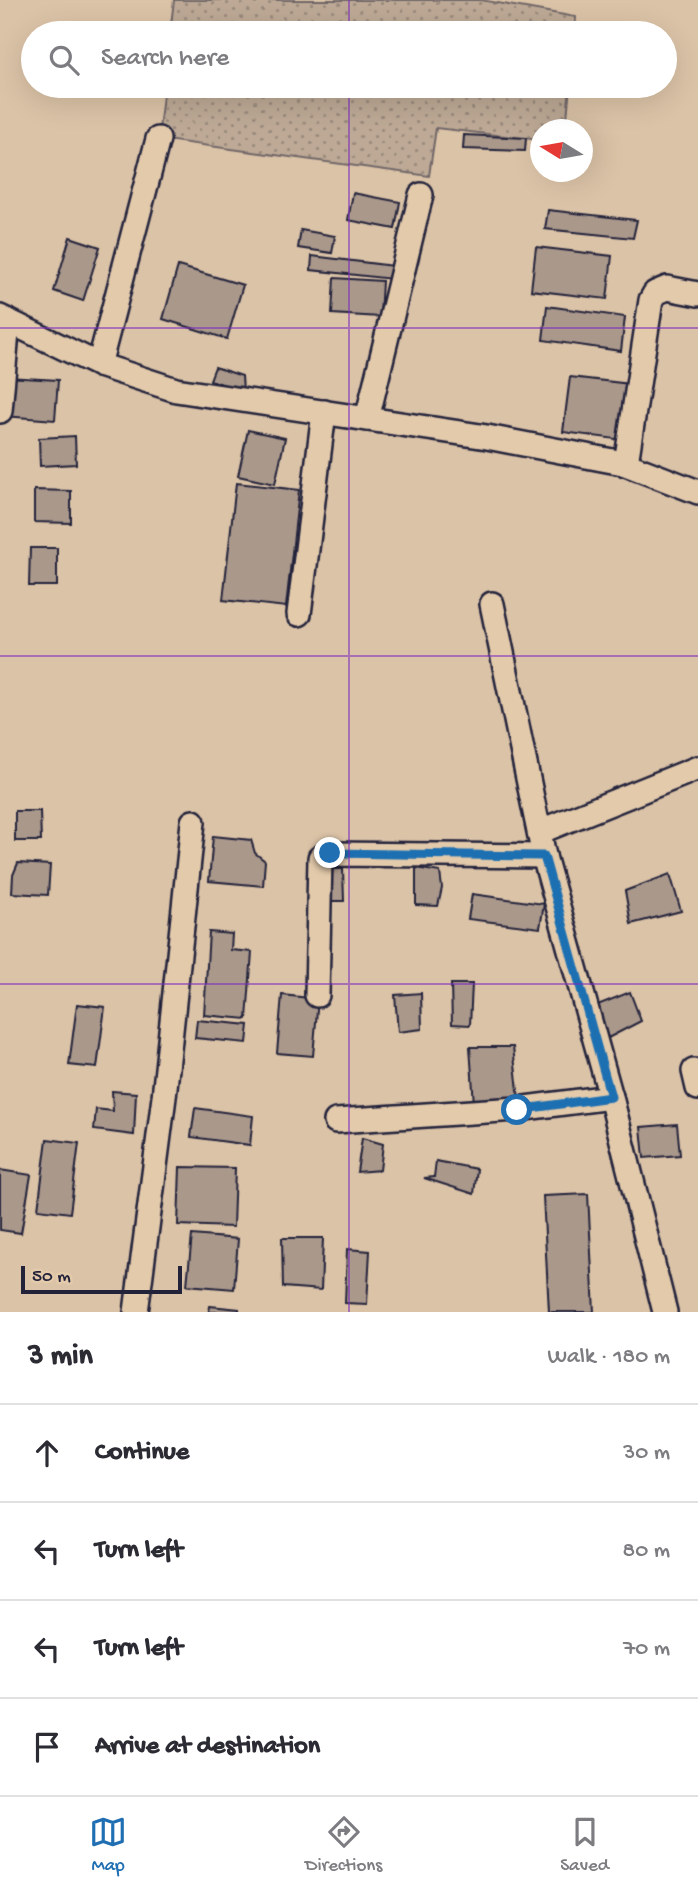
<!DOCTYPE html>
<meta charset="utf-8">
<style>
body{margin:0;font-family:"Gochi Hand",sans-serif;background:#f7f7f7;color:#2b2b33}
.compass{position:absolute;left:530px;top:119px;width:63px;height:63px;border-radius:50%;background:#fff;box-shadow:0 7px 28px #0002;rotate:281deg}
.scale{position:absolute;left:21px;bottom:18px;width:161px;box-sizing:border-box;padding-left:7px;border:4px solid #22223b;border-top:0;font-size:19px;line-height:24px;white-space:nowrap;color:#22223b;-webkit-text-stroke:5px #e3caab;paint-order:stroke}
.stop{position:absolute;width:21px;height:21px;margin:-16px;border:5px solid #1f6fb2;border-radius:50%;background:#fff}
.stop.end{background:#1f6fb2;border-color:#fff;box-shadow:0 2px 7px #0008}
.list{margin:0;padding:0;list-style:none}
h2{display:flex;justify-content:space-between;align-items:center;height:91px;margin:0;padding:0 28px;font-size:30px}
h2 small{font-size:23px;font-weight:400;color:#7c7c81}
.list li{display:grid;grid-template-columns:46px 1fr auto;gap:21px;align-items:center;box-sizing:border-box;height:98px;padding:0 28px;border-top:2px solid #e1e1e2}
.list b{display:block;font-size:26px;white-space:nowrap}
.list em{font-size:23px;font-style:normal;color:#7c7c81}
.icon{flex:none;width:38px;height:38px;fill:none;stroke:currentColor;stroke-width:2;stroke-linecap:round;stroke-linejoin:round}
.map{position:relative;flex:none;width:698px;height:1312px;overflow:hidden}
.search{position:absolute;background:#fff;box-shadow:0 7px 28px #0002;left:21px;right:21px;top:21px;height:77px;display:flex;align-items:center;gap:18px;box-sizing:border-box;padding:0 24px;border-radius:38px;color:#7c7c81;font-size:26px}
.sheet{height:483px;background:#fff}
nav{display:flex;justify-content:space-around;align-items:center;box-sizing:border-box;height:98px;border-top:2px solid #e1e1e2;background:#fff;font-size:19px;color:#7c7c81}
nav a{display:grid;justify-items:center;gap:4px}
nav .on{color:#1f6fb2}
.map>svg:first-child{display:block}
.park{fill:url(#park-dots);stroke:#706668;stroke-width:2}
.building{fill:#aa988b;stroke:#22223b;stroke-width:2}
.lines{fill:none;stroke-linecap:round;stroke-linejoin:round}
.minor-casing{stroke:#22223b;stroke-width:28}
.minor{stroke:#e3caab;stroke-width:23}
.route{stroke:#1f6fb2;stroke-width:9}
.grid{fill:none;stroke:#7b2cbf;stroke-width:2;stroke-opacity:0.55}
</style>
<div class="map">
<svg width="698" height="1312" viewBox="0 0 698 1312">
<defs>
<pattern id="park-dots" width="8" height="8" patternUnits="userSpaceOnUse" patternTransform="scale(1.75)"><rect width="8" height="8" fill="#bda995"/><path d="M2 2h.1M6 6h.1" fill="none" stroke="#99897b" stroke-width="1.8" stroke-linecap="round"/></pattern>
</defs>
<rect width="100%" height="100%" fill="#dbc3a7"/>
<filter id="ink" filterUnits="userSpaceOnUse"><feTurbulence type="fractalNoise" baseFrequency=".0143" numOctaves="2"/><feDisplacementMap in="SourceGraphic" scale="14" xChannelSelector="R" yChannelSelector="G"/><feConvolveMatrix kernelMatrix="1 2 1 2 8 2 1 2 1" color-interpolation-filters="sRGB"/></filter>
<g filter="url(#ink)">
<g class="park">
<path d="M174,0H481L576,17L575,33H170Z"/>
<path d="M164,86H570L566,129L540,130V140L436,128L429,176L158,139Z"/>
</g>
<g class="building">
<path d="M464,135L526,138L525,151L463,149Z"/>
<path d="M353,193L400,202L395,229L348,220Z"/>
<path d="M548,210L637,220L633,238L545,229Z"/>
<path d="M301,230L335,236L332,253L298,248Z"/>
<path d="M70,237L100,247L83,301L54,291Z"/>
<path d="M536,247L612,256L607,299L531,290Z"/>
<path d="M312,256L393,266L392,279L311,270Z"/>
<path d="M178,266L243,285L227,339L163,319Z"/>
<path d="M334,278L382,281L380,317L332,314Z"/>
<path d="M547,306L625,317L621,351L543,340Z"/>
<path d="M215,367L242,376L243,391L210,380Z"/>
<path d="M6,377L58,380L55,420L4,416Z"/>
<path d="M570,377L630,384L623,440L563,432Z"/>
<path d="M248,430L285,438L275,484L238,476Z"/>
<path d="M75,436L76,464L40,466L39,438Z"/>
<path d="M236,483L299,490L286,607L223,600Z"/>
<path d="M34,490L71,491V523L34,522Z"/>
<path d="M30,548H57V586H29Z"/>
<path d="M15,811H40L41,841H15Z"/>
<path d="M213,836L251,840L255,853L265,861L263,886L209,881Z"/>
<path d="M18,863L50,865L48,895L12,893L13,875Z"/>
<path d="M416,868L440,872L442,888L438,906L416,905Z"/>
<path d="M321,869H343L344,901H324Z"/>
<path d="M670,874L681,911L631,924L625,891Z"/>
<path d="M472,894L544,904L540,928L468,919Z"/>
<path d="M209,932L232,934L231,950L252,952L247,1019L204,1015Z"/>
<path d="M451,984H472L470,1025L452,1024Z"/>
<path d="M630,992L641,1021L608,1038L595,1006Z"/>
<path d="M421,993L422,1029L398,1032L395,995Z"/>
<path d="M282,995L318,999L313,1056L277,1053Z"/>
<path d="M77,1004L105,1007L97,1068L69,1065Z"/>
<path d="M197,1020L249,1025L247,1043L195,1038Z"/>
<path d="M470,1047H513L519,1099L474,1104Z"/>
<path d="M112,1091L136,1093L134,1135L94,1130L96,1109L113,1111Z"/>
<path d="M195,1108L253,1116L250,1145L191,1137Z"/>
<path d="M677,1124L680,1155L644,1158L641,1127Z"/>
<path d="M362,1138L383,1144L380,1170L357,1172Z"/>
<path d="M47,1139L79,1143L70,1213L38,1209Z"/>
<path d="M436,1161L477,1169L474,1194L424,1178L434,1177Z"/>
<path d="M180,1167L235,1168L233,1227L178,1225Z"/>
<path d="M0,1170L31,1175L21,1233L0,1230Z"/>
<path d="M588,1194L594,1312H549L543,1196Z"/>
<path d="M192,1235L238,1239L234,1289L187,1285Z"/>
<path d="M282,1238H323L321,1290L283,1287Z"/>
<path d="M347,1249L370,1251L367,1304L345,1303Z"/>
<path d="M210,1306L239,1309V1312H209Z"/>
</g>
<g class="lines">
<defs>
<g id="minor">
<path d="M0,317L99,365L176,390L487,437L623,463L627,457L651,300L655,293L667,288L698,294"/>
<path d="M99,365L158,139"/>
<path d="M0,411L8,321"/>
<path d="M367,419L421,195"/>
<path d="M623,463L698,492"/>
<path d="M492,604L544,856L611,1097L665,1312"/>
<path d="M299,614L324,412"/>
<path d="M541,831L698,768"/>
<path d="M317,995L320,858L330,854L544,856"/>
<path d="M694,1071L698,1088"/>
<path d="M336,1121L517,1109L611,1097"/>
<path d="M136,1312L164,1097L193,822"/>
</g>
</defs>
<use href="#minor" class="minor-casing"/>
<use href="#minor" class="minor"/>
</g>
</g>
<g class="lines" filter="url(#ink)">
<path class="route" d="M330,853L544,856L611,1097L517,1110"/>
</g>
<path class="grid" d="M349,0V33M349,86V1312M0,328H698M0,656H698M0,984H698"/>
</svg>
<svg class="compass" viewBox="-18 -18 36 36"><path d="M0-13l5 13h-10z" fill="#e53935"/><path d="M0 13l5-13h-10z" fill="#7c7c81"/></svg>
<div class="scale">50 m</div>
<div class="stop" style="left:517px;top:1110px"></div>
<div class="stop end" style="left:330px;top:853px"></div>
<div class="search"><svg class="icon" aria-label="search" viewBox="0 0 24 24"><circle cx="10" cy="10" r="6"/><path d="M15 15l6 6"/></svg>Search here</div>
</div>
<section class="sheet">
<h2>3 min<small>Walk · 180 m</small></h2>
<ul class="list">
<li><svg class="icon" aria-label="ahead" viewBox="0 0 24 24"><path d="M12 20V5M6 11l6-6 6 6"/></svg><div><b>Continue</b></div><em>30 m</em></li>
<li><svg class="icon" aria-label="left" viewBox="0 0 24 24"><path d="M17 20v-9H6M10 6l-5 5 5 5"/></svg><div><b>Turn left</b></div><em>80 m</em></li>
<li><svg class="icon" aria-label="left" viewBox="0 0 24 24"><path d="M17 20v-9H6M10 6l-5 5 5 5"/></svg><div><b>Turn left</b></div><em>70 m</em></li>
<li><svg class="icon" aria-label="arrive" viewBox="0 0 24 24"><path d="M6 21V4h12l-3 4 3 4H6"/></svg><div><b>Arrive at destination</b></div></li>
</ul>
</section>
<nav>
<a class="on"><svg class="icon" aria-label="map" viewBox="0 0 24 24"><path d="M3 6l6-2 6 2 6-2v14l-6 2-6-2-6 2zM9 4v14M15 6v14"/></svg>Map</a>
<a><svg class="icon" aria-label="directions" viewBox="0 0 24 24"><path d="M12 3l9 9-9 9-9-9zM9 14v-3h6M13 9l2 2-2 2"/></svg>Directions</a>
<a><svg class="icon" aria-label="saved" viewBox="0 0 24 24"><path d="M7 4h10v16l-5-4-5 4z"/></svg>Saved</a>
</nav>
